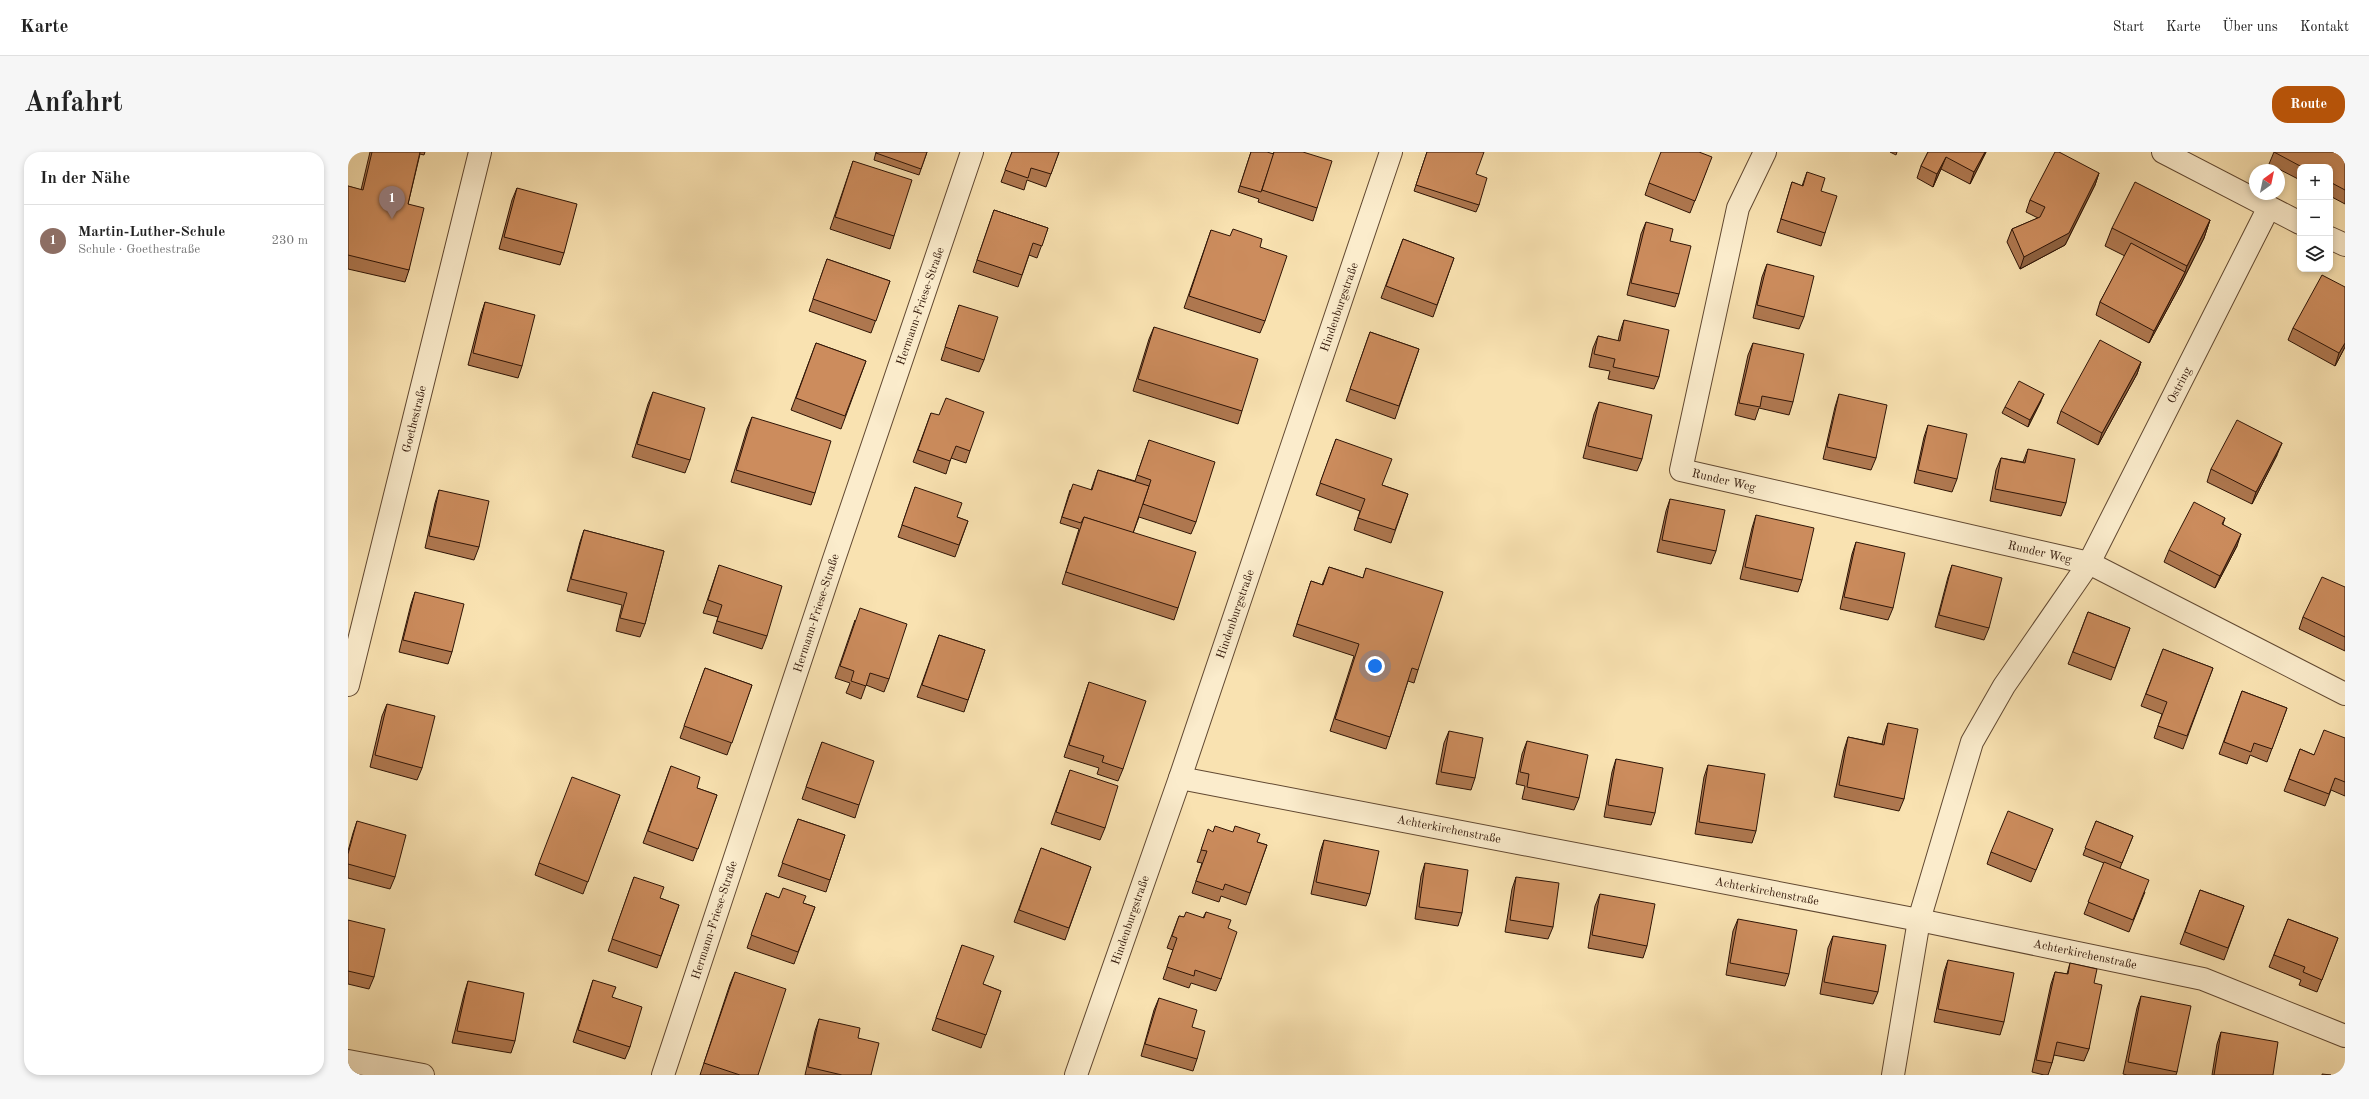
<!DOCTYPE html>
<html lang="de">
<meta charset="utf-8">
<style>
body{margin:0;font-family:"Old Standard TT",serif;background:#f6f6f6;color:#222}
.controls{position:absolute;right:12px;top:12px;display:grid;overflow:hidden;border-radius:8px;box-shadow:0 2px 6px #0003}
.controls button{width:36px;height:36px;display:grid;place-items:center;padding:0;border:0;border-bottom:1px solid #e0e0e0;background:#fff;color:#222;font:20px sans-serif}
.compass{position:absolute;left:1901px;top:12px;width:36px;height:36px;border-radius:50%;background:#fff;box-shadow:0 2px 6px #0003;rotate:33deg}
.you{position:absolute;left:1027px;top:514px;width:14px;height:14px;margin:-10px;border:3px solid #fff;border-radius:50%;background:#1a73e8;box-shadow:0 0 0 6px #1a73e833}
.badge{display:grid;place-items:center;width:26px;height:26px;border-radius:50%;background:#b45309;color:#fff;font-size:13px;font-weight:700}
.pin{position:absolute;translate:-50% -33px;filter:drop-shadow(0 1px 2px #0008)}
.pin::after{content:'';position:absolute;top:21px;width:14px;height:12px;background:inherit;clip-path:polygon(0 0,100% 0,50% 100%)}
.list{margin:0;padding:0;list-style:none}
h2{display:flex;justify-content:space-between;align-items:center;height:52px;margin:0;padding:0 16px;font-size:17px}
h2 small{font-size:13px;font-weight:400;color:#767676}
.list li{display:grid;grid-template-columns:26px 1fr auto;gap:12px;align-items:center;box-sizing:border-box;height:72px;padding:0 16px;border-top:1px solid #e0e0e0}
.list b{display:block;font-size:15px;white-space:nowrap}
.list p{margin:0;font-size:13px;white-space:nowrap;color:#767676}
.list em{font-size:13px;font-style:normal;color:#767676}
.icon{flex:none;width:22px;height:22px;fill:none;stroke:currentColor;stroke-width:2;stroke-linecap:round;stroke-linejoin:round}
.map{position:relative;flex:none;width:1997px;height:923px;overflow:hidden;border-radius:16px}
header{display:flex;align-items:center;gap:24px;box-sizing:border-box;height:56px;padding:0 20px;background:#fff;border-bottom:1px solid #e0e0e0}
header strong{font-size:19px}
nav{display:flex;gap:22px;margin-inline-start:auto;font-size:14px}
.intro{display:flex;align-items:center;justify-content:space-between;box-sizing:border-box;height:96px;padding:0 24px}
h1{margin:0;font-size:28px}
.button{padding:10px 18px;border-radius:16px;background:#b45309;color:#fff;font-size:14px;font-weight:700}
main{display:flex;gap:24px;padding:0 24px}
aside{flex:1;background:#fff;border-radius:16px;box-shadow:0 2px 6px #0003}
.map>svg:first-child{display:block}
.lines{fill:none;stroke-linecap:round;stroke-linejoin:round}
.minor-casing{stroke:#614831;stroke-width:24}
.minor{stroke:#fbeccc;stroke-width:22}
.wall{fill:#af7850;stroke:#2e1406}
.shaded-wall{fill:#8f6241;stroke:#2e1406}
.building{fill:#cc8c5d;stroke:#2e1406}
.labels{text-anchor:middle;stroke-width:3;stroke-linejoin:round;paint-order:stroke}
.street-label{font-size:12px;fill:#2e1406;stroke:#fbeccc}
</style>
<header>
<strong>Karte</strong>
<nav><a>Start</a><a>Karte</a><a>Über uns</a><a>Kontakt</a></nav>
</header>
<div class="intro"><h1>Anfahrt</h1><a class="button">Route</a></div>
<main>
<aside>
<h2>In der Nähe<small></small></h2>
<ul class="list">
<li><span class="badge" style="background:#8d6e63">1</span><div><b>Martin-Luther-Schule</b><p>Schule · Goethestraße</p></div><em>230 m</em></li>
</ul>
</aside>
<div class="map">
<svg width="1997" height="923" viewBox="0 0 1997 923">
<rect width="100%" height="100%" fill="#f9e2b1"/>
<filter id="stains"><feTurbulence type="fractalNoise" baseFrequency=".005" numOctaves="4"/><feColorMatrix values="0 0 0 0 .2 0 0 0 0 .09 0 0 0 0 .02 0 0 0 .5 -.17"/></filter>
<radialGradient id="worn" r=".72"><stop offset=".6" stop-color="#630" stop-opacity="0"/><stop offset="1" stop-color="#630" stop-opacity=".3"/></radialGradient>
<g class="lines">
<defs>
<g id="minor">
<path d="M1417,0L1390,56L1333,318L1741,411L1997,542"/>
<path d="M1815,0L1952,71"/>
<path d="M1982,86L1997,93"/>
<path d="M0,533L132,0"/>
<path d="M832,626L1571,768L1855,827L1997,884"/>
<path d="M0,909L75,923"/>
<path d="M315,923L485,410L624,0"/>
<path d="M728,923L832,626L1043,0"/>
<path d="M1545,923L1571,768L1624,590L1656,534L1741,411L1921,55"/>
</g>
</defs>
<use href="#minor" class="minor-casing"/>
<use href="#minor" class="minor"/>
</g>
<g class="wall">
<path d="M22,0H77L76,3L72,2L60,52L61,118L57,130L0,117V34L13,38Z"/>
<path d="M528,0H579L571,23L526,8Z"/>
<path d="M664,0H711L698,35L679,28L676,38L653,30Z"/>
<path d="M903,0L925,2L926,0H955L969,56L965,69L910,50L911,47L890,40Z"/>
<path d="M1079,0L1128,22L1131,53L1128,60L1066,39Z"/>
<path d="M1542,0H1549L1548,3Z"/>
<path d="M1580,0H1638L1622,32L1593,17L1585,35L1569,26L1573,14Z"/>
<path d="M1926,0H1997V52L1982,44V15H1952V28L1921,12Z"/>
<path d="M505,9L546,84L542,97L482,77Z"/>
<path d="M1359,17L1342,61L1297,43L1301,31Z"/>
<path d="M1459,20L1477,81L1473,94L1429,80L1444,30L1454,34Z"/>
<path d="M1751,21L1747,33L1717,93L1672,117L1659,90L1664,77L1690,66L1678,60L1682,48Z"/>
<path d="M169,36L216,101L212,113L151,97L164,48Z"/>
<path d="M646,58L700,76L689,106L681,103L670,135L625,120Z"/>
<path d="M1862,68L1856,86L1833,132L1801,191L1748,163L1752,150L1777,104L1757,94L1764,76Z"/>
<path d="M1298,70L1331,142L1327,155L1279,143L1293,82Z"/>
<path d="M863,78L917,169L912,181L836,156Z"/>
<path d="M1055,87L1106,106L1085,165L1033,146Z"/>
<path d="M479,107L542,129L523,181L461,159Z"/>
<path d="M1419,112L1456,165L1451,177L1405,166L1414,125Z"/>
<path d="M1997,135V195L1987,214L1940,188L1945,176Z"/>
<path d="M137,150L174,214L170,226L120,213L133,162Z"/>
<path d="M611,153L636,208L631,220L593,208Z"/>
<path d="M1276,168L1311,225L1306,237L1260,227L1262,219L1241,215L1245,196L1250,184L1270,189L1272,180Z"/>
<path d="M806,175L894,259L890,272L785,239L801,187Z"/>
<path d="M1022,180L1071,197L1047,267L998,249Z"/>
<path d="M468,191L518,209L493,277L443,258Z"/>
<path d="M1405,191L1445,250L1441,263L1411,256L1407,268L1387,263L1400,203Z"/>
<path d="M1793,210L1789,222L1750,293L1709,271L1713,259Z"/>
<path d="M305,240L342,308L337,321L284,305L300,252Z"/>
<path d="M1491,242L1528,306L1523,318L1475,307L1487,255Z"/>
<path d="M1693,249L1680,275L1654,261L1657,255Z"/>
<path d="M1251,250L1294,307L1289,319L1235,306L1246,262Z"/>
<path d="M583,261L622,299L618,311L603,306L598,322L565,310Z"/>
<path d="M404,265L467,341L463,353L383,330L399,277Z"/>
<path d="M1580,273L1609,327L1604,340L1566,331L1576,285Z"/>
<path d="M988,287L1034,333L1060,342L1043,391L1006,378L1012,359L968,343Z"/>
<path d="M801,288L848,370L843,382L791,365L785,381L830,456L826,468L714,432L731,377L712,371L722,338H743L750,318L787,329Z"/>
<path d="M1680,297L1718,351L1713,364L1642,349L1648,318L1653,306L1675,310Z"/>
<path d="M1929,303L1904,352L1859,330L1863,317Z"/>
<path d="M567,335L609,365L620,369L607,405L550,385Z"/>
<path d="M91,338L131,395L126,408L77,396L87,351Z"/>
<path d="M1322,347L1368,399L1363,412L1309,400L1318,359Z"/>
<path d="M1408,363L1454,428L1450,440L1392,427L1404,376Z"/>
<path d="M1877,366L1875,372L1889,394L1867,436L1816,410L1821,398Z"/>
<path d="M236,378L316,399L297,472L292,485L268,479L274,453L219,439L232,390Z"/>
<path d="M1508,390L1545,456L1540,468L1492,457L1504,402Z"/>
<path d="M371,413L419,484L414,497L365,481L370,465L355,461Z"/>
<path d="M1604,413L1641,476L1636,488L1587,475L1600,425Z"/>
<path d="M981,415L1015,426L1018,416L1070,518L1066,531L1060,529L1038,597L982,579L1006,504L945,484L963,429L974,433Z"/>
<path d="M1997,435V499L1951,477L1955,465Z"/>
<path d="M67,440L104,500L100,512L51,500L63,452Z"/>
<path d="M1740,460L1782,476L1763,528L1720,512Z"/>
<path d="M507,468L541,527L536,540L518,533L513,547L498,541L502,531L487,526Z"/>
<path d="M591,483L637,498L616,560L569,545Z"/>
<path d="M1815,497L1865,516L1835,597L1806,586L1814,562L1793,554Z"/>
<path d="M357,516L404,533L379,603L332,586Z"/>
<path d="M741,530L775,617L770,629L749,622L751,616L716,605Z"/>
<path d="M1894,539L1939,556L1919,610L1902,603L1899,612L1871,602Z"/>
<path d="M39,552L74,616L69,628L22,615L34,564Z"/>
<path d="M1540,571L1556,647L1551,659L1486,645L1496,598L1500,585L1534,592L1536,583Z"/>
<path d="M1101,579L1127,626L1123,638L1088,632L1096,591Z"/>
<path d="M1997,586V644L1983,638L1977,654L1936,639L1952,597L1966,603Z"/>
<path d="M1179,589L1231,646L1226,658L1174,647L1177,634L1168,632L1174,602Z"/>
<path d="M474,590L511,653L507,666L454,647Z"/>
<path d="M1268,607L1307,661L1303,673L1256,665L1264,620Z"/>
<path d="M1360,613L1408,679L1404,691L1347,682L1356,625Z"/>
<path d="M323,614L349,636L369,643L345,709L295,691Z"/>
<path d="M722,618L757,676L752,688L703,672Z"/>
<path d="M272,643L235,742L187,723L191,711Z"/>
<path d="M450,667L497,683L478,740L430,724Z"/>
<path d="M9,669L47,725L42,737L0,726V699L5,681Z"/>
<path d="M1748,669L1785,684L1772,716L1797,740L1781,780L1736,762L1756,711L1735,703Z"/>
<path d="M1705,677L1683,730L1639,712L1643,700Z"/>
<path d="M865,680L909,690L919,693L898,753L873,744L871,750L844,741L854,711L849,710L856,690Z"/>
<path d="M976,688L1022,742L1018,754L963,742L972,700Z"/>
<path d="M693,696L743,715L717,788L666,770Z"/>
<path d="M1077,711L1114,761L1110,774L1067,767L1073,724Z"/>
<path d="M286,725L312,746L331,753L309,816L260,799Z"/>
<path d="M1168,725L1205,775L1200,787L1157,780L1164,737Z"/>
<path d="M1852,738L1896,754L1876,808L1832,792Z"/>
<path d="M418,741L431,746L455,751L467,755L446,812L399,796Z"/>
<path d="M1252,742L1299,794L1295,806L1240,796L1247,754Z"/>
<path d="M858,760L880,776L873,827L868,839L843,831L841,836L815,827L825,798L819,796L831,764L836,765L855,766Z"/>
<path d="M1390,767L1441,822L1437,834L1378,823L1385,779Z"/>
<path d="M1940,767L1990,786L1969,840L1951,833L1953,828L1921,815Z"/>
<path d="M0,768L26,825L21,837L0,832Z"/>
<path d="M1485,784L1530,840L1525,852L1472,842L1480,796Z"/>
<path d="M614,793L635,832L653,839L633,896L584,878Z"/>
<path d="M1600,808L1656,870L1652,883L1586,870L1596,820Z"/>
<path d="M1722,811L1746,831L1741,897L1736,909L1706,903L1704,911L1700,923H1696L1684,920L1703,832L1707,820L1719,822Z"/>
<path d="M387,820L410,923H352L382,832Z"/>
<path d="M245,828L264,845L282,895L277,907L225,890Z"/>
<path d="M120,829L167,889L163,901L104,891L116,842Z"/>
<path d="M1793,844L1829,920L1828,923H1779L1775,922L1789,856Z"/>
<path d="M811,846L844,875L849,907L845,919L793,904L806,858Z"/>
<path d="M471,867L510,886L523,923H457L467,879Z"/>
<path d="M1873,880L1925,923H1864L1869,892Z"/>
</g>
<g class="shaded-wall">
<path d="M1637,0H1638L1622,32L1626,20Z"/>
<path d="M1598,5L1593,17L1585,35L1589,22Z"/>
<path d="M1751,21L1747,33L1717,93L1672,117L1676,105Z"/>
<path d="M1862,68L1856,86L1833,132L1801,191L1806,179L1837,120L1839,114Z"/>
<path d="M1997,191V195L1987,214L1991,201Z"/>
<path d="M1793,210L1789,222L1750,293L1754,281Z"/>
<path d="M1696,242L1693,249L1680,275L1682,268Z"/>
<path d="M1934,291L1929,303L1904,352L1908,340Z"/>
<path d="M1893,382L1889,394L1867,436L1872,424Z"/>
</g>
<g class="building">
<path d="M24,0H72L60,52L76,56L61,118L0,103V34L15,38Z"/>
<path d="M529,0H579L573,17L528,1Z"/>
<path d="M664,0H711L703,22L683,16L680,26L657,18Z"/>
<path d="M903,0H919L926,2L913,40L892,34Z"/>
<path d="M926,0H955L984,9L969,56L914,38Z"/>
<path d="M1079,0H1136L1128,22L1139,26L1131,53L1068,33Z"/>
<path d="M1313,0H1351L1364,5L1347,49L1301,31Z"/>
<path d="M1580,0H1637L1626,20L1598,5L1589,22L1573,14Z"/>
<path d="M1707,0H1711L1751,21L1721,81L1676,105L1664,77L1692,65L1697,55L1682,48Z"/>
<path d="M1926,0H1997V38L1982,30V15H1954Z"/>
<path d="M505,9L564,28L546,84L487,65Z"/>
<path d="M1459,20L1477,26L1473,39L1489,44L1477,81L1433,67L1444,30L1455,34Z"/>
<path d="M1787,30L1862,68L1839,114L1764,76Z"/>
<path d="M169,36L229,52L216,101L156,85Z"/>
<path d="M646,58L700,76L694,94L685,91L674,123L629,108Z"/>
<path d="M1298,70L1325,77L1322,89L1343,94L1331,142L1283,131Z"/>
<path d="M885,77L914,87L912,95L939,104L917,169L841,144L863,78L882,84Z"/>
<path d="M1055,87L1106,106L1089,153L1038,134Z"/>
<path d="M1783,91L1837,120L1806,179L1752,150Z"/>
<path d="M479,107L542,129L528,169L465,147Z"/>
<path d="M1419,112L1466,124L1456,165L1409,153Z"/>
<path d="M1974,123L1997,135V191L1991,201L1945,176Z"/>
<path d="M137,150L187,163L174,214L125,201Z"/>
<path d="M611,153L650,165L636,208L597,195Z"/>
<path d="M1276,168L1321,178L1311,225L1265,215L1267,207L1246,202L1250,184L1272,189Z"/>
<path d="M806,175L910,207L894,259L790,227Z"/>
<path d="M1022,180L1071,197L1051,254L1002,237Z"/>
<path d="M1752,188L1793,210L1754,281L1713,259Z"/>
<path d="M468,191L518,209L497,264L448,246Z"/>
<path d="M1405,191L1456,202L1445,250L1414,244L1412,255L1391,251Z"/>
<path d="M1671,229L1696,242L1682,268L1657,255Z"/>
<path d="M305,240L357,256L342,308L289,292Z"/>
<path d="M1491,242L1539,253L1528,306L1479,295Z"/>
<path d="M598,246L636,260L622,299L608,294L602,309L570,298L583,261L591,263Z"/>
<path d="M1251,250L1304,263L1294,307L1240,294Z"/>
<path d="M404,265L483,289L467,341L388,318Z"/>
<path d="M1889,268L1934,291L1908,340L1863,317Z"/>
<path d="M1580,273L1619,282L1609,327L1570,318Z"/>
<path d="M988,287L1044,307L1034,333L1060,342L1047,378L1010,366L1017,347L972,331Z"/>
<path d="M801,288L867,310L848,370L795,352L803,328L789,323Z"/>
<path d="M1680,297L1727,307L1718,351L1647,337L1653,306L1677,311Z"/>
<path d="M750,318L801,334L785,381L736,365L733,371L714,365L725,332L744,338Z"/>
<path d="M567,335L614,351L609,365L620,369L611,393L554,373Z"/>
<path d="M91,338L141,349L131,395L81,384Z"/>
<path d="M1322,347L1377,358L1368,399L1314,388Z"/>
<path d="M1846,350L1877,366L1874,372L1893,382L1872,424L1821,398Z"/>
<path d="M1408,363L1466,376L1454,428L1397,415Z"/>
<path d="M736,365L848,400L830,456L718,420Z"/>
<path d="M236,378L316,399L297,472L272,466L279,441L223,427Z"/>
<path d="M1508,390L1557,401L1545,456L1496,445Z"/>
<path d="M371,413L434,434L419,484L369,469L374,453L360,448Z"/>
<path d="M1604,413L1654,426L1641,476L1591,463Z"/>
<path d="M981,415L1015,426L1018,416L1095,440L1070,518L1064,516L1042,585L987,567L1011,492L949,472L963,429L975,433Z"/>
<path d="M1974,425L1997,435V485L1955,465Z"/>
<path d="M67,440L116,452L104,500L55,488Z"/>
<path d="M512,456L559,472L541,527L522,521L518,534L503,529L506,519L492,514Z"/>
<path d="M1740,460L1782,476L1767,516L1725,500Z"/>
<path d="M591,483L637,498L620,548L574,533Z"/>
<path d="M1815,497L1865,516L1839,584L1810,574L1819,550L1798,542Z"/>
<path d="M357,516L404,533L384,591L336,574Z"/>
<path d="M741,530L798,549L775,617L754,610L756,604L721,593Z"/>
<path d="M1894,539L1939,556L1924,597L1906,591L1903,600L1876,590Z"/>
<path d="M39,552L87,564L74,616L27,603Z"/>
<path d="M1540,571L1570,577L1556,647L1491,633L1500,585L1536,593Z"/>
<path d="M1976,578L1997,586V630L1987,626L1981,642L1941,627L1952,597L1966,603Z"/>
<path d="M1101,579L1135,586L1127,626L1093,620Z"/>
<path d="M1179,589L1240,603L1231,646L1179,635L1181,622L1172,620Z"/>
<path d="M474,590L526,609L511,653L458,635Z"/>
<path d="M1268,607L1315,616L1307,661L1260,653Z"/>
<path d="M1360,613L1417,622L1408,679L1351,670Z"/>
<path d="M323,614L352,625L349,636L369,643L350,697L300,679Z"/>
<path d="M722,618L770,634L757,676L708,660Z"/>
<path d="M224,625L272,643L240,730L191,711Z"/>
<path d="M1660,659L1705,677L1688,718L1643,700Z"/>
<path d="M450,667L497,683L482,728L434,711Z"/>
<path d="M9,669L58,683L47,725L0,712V702Z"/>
<path d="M1748,669L1785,684L1774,711L1737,696Z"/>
<path d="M867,674L885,680L887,674L912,682L909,690L919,693L902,741L877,732L875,738L848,729L859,699L853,698L860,677L865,680Z"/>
<path d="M976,688L1031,699L1022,742L968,730Z"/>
<path d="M693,696L743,715L721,776L671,758Z"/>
<path d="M1756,710L1801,728L1785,768L1740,750Z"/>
<path d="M1077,711L1120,718L1114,761L1071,755Z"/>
<path d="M286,725L316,735L312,746L331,753L313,804L264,787Z"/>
<path d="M1168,725L1211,731L1205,775L1162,768Z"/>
<path d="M435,736L458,744L455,751L467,755L450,800L403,783L418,741L431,746Z"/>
<path d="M1852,738L1896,754L1880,796L1837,780Z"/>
<path d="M1252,742L1307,752L1299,794L1244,783Z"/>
<path d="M838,760L856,766L858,760L883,768L880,776L889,780L873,827L847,818L846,824L819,815L829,786L824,784L831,764L836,765Z"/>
<path d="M1390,767L1449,778L1441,822L1382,811Z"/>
<path d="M1940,767L1990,786L1974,828L1955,820L1957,815L1926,803Z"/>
<path d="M0,768L37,777L26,825L0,819Z"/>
<path d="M1485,784L1538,793L1530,840L1476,830Z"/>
<path d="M614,793L646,804L635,832L653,839L638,883L588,866Z"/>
<path d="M1600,808L1666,821L1656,870L1590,857Z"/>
<path d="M1722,811L1749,817L1746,831L1754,833L1741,897L1709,890L1704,911L1688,908L1707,820L1720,822Z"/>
<path d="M387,820L438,837L410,923H392L356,911Z"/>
<path d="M245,828L268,835L264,845L294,855L282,895L230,878Z"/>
<path d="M120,829L176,841L167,889L109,879Z"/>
<path d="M1793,844L1843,854L1829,920L1780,910Z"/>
<path d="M811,846L849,858L844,875L857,879L849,907L797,892Z"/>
<path d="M471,867L512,876L510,886L531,891L523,923H494L460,915Z"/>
<path d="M1873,880L1930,890L1925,923H1866Z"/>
<path d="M1974,922L1983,923H1974Z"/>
</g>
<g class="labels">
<g class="street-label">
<text transform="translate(572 154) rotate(-71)" y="4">Hermann-Friese-Straße</text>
<text transform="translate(991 155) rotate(-71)" y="4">Hindenburgstraße</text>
<text transform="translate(1831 233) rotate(-63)" y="4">Ostring</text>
<text transform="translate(66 267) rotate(-76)" y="4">Goethestraße</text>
<text transform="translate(1376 328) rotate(13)" y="4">Runder Weg</text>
<text transform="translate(1692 400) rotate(13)" y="4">Runder Weg</text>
<text transform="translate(468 461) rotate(-72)" y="4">Hermann-Friese-Straße</text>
<text transform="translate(887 462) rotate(-71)" y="4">Hindenburgstraße</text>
<text transform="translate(1101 677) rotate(11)" y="4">Achterkirchenstraße</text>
<text transform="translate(1419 739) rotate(11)" y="4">Achterkirchenstraße</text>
<text transform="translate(366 768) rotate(-72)" y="4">Hermann-Friese-Straße</text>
<text transform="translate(782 768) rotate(-71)" y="4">Hindenburgstraße</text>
<text transform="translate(1737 802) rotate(12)" y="4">Achterkirchenstraße</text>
</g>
</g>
<rect width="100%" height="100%" filter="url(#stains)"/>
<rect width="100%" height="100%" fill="url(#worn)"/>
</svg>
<div class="controls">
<button>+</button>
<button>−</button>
<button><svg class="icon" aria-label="layers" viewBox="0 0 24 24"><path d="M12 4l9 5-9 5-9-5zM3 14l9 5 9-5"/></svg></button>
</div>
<svg class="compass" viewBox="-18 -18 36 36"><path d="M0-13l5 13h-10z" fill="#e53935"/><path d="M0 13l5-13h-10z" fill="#767676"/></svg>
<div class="you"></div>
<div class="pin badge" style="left:44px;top:67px;background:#8d6e63">1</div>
</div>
</main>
